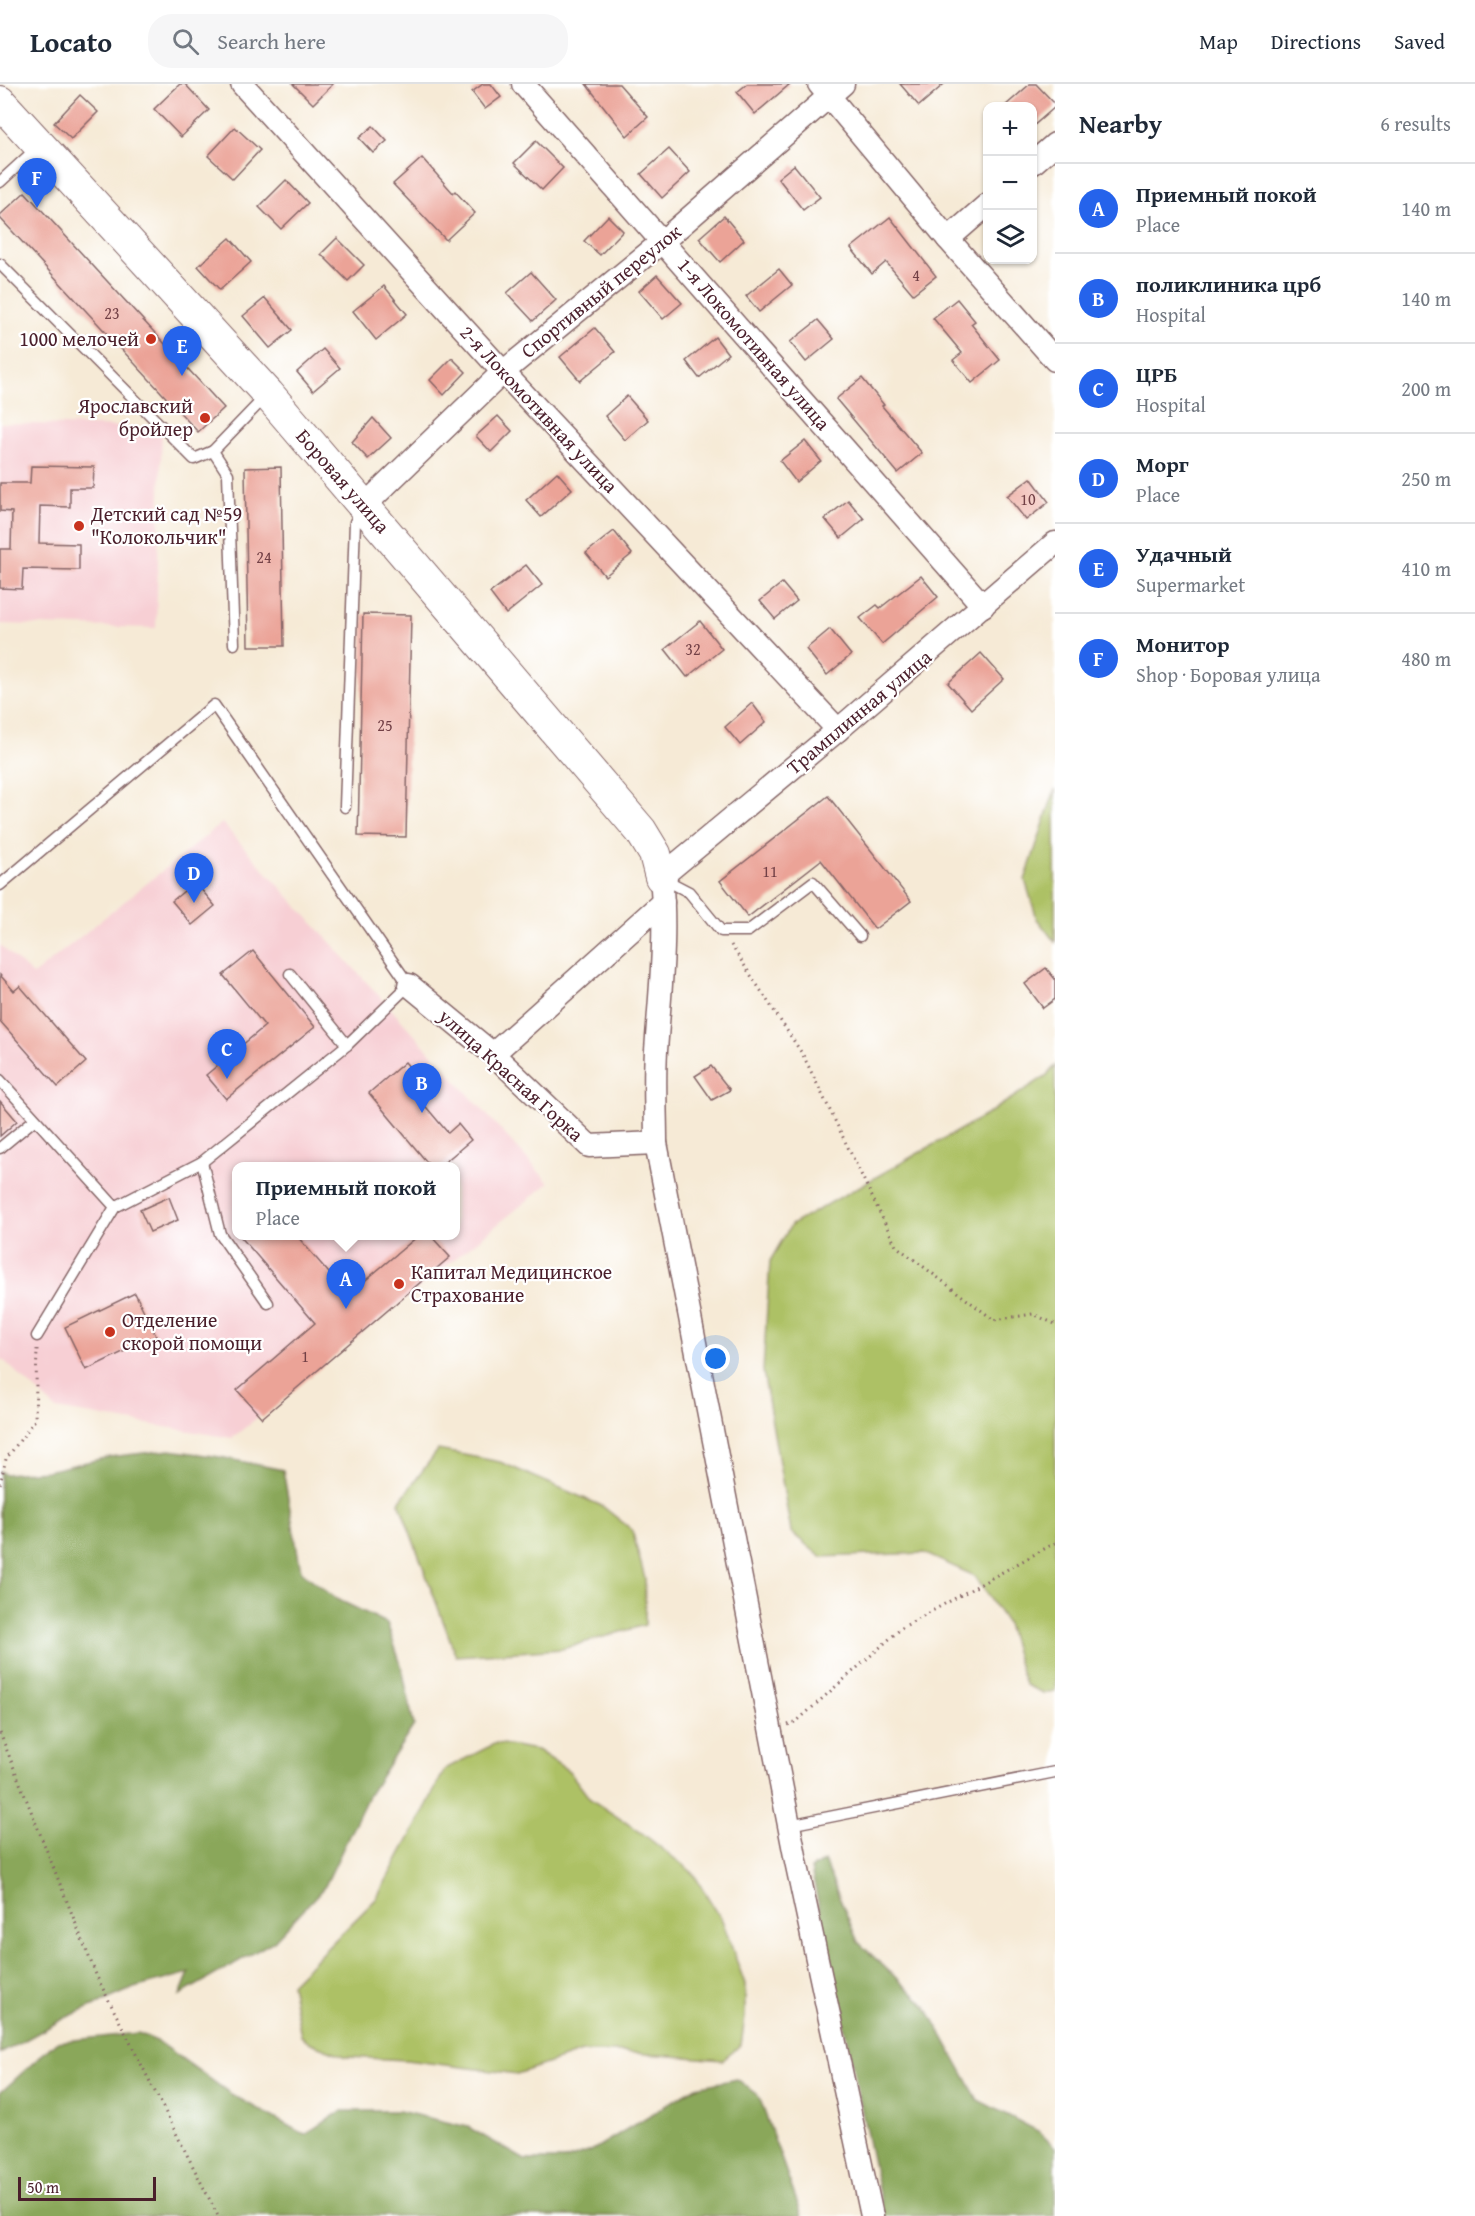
<!DOCTYPE html>
<meta charset="utf-8">
<style>
body{margin:0;font-family:"Gentium Book Plus",serif;background:#f6f6f7;color:#1f2937}
.controls{position:absolute;right:18px;top:18px;display:grid;overflow:hidden;border-radius:12px;box-shadow:0 2px 4px #0004}
.controls button{width:54px;height:54px;display:grid;place-items:center;padding:0;border:0;border-bottom:2px solid #e0e1e3;background:#fff;color:#1f2937;font:30px sans-serif}
.scale{position:absolute;left:18px;bottom:15px;width:138px;box-sizing:border-box;padding-left:6px;border:3px solid #4a1f2b;border-top:0;font-size:16px;line-height:21px;white-space:nowrap;color:#4a1f2b;-webkit-text-stroke:4px #fff;paint-order:stroke}
.you{position:absolute;left:716px;top:1275px;width:21px;height:21px;margin:-15px;border:4px solid #fff;border-radius:50%;background:#1a73e8;box-shadow:0 0 0 9px #1a73e833}
.badge{display:grid;place-items:center;width:39px;height:39px;border-radius:50%;background:#2563eb;color:#fff;font-size:20px;font-weight:700}
.pin{position:absolute;translate:-50% -50px;filter:drop-shadow(0 2px 3px #0008)}
.pin::after{content:'';position:absolute;top:32px;width:21px;height:18px;background:inherit;clip-path:polygon(0 0,100% 0,50% 100%)}
.popup{position:absolute;left:232px;top:1078px;width:228px;height:78px;box-sizing:border-box;display:grid;place-content:center;border-radius:12px;background:#fff;filter:drop-shadow(0 2px 4px #0005);font-size:20px;white-space:nowrap;color:#747a83}
.popup b{font-size:22px;color:#1f2937}
.popup::after{content:'';position:absolute;left:50%;top:100%;margin-left:-12px;border:12px solid transparent;border-top-color:#fff}
.list{margin:0;padding:0;list-style:none}
h2{display:flex;justify-content:space-between;align-items:center;height:78px;margin:0;padding:0 24px;font-size:26px}
h2 small{font-size:20px;font-weight:400;color:#747a83}
.list li{display:grid;grid-template-columns:39px 1fr auto;gap:18px;align-items:center;box-sizing:border-box;height:90px;padding:0 24px;border-top:2px solid #e0e1e3}
.list b{display:block;font-size:22px;white-space:nowrap}
.list p{margin:0;font-size:20px;white-space:nowrap;color:#747a83}
.list em{font-size:20px;font-style:normal;color:#747a83}
.icon{flex:none;width:33px;height:33px;fill:none;stroke:currentColor;stroke-width:2;stroke-linecap:round;stroke-linejoin:round}
.map{position:relative;flex:none;width:1055px;height:2132px;overflow:hidden}
header{display:flex;align-items:center;gap:36px;box-sizing:border-box;height:84px;padding:0 30px;background:#fff;border-bottom:2px solid #e0e1e3}
header strong{font-size:28px}
nav{display:flex;gap:33px;margin-inline-start:auto;font-size:21px}
.search{width:420px;height:54px;background:#f6f6f7;display:flex;align-items:center;gap:15px;box-sizing:border-box;padding:0 21px;border-radius:24px;color:#747a83;font-size:22px}
main{display:flex}
aside{flex:1;background:#fff}
.map>svg:first-child{display:block}
.built{fill:#f7cfd4;fill-rule:evenodd}
.green{fill:#adc165;stroke:#7c7048;stroke-width:1.5}
.forest{fill:#8aa75a;stroke:#6a6342;stroke-width:1.5}
.building{fill:#eba397}
.lines{fill:none;stroke-linecap:round;stroke-linejoin:round}
.lane-casing{stroke:#866667;stroke-width:13}
.street-casing{stroke:#866667;stroke-width:25}
.secondary-casing{stroke:#866667;stroke-width:34}
.path{stroke:#866667;stroke-width:3;stroke-dasharray:1.5 4.5;stroke-linecap:butt}
.lane{stroke:#fff;stroke-width:10}
.street{stroke:#fff;stroke-width:22}
.secondary{stroke:#fff;stroke-width:32}
.poi-dot{fill:#c8321e;stroke:#fff;stroke-width:2}
.labels{text-anchor:middle;stroke-width:4.5;stroke-linejoin:round;paint-order:stroke}
.number-label{font-size:16px;fill:#724046}
.street-label{font-size:20px;fill:#4a1f2b;stroke:#fff}
.poi-label{font-size:20px;fill:#4a1f2b;stroke:#fff;text-anchor:start}
</style>
<header>
<strong>Locato</strong>
<div class="search"><svg class="icon" aria-label="search" viewBox="0 0 24 24"><circle cx="10" cy="10" r="6"/><path d="M15 15l6 6"/></svg>Search here</div>
<nav><a>Map</a><a>Directions</a><a>Saved</a></nav>
</header>
<main>
<div class="map">
<svg width="1055" height="2132" viewBox="0 0 1055 2132">
<rect width="100%" height="100%" fill="#fff"/>
<filter id="ink" filterUnits="userSpaceOnUse"><feTurbulence type="fractalNoise" baseFrequency=".0167" numOctaves="2"/><feDisplacementMap in="SourceGraphic" scale="12" xChannelSelector="R" yChannelSelector="G"/><feConvolveMatrix kernelMatrix="1 2 1 2 8 2 1 2 1" color-interpolation-filters="sRGB"/></filter>
<filter id="wash" filterUnits="userSpaceOnUse"><feTurbulence type="fractalNoise" baseFrequency=".008" numOctaves="4" result="noise"/><feDisplacementMap in="SourceGraphic" scale="24" xChannelSelector="R" yChannelSelector="G"/><feGaussianBlur stdDeviation="1.35" result="paint"/><feColorMatrix in="noise" values="0 0 0 0 0 0 0 0 0 0 0 0 0 0 0 0 0 1.4 0 .05"/><feComposite in="paint" operator="in"/></filter>
<g filter="url(#wash)">
<rect width="100%" height="100%" fill="#f6ead6"/>
<g class="built">
<path d="M0,339L162,344L156,544L0,540Z"/>
<path d="M222,739L549,1099L232,1354L56,1325L0,1273V861L33,891ZM236,1082H455V1152H236Z"/>
</g>
<g class="green">
<path d="M1055,705V858L1037,835L1025,796Z"/>
<path d="M1055,982V1607L1043,1609L1025,1601L1007,1540L975,1492L924,1469L821,1473L791,1448L763,1287L770,1177L791,1141L986,1031L1046,992Z"/>
<path d="M438,1366L500,1378L602,1422L632,1446L645,1495V1541L562,1565L456,1572L399,1418Z"/>
<path d="M496,1659L537,1666L569,1687L590,1715L642,1749L693,1789L722,1836L745,1900V1933L741,1961L723,1976L622,1968H582L517,1990L406,1976L347,1973L311,1959L301,1952L291,1900L376,1815L424,1727L445,1685Z"/>
</g>
<g class="forest">
<path d="M170,1366L220,1373L283,1386L301,1487L335,1514L387,1539L402,1584L414,1641L368,1712L325,1802L274,1857L180,1911L189,1889L134,1904L65,1934L0,1970V1387L4,1390L47,1387L109,1373Z"/>
<path d="M824,1777L858,1858L926,1922L978,2016L1038,2047L1055,2063V2132H884L811,1785Z"/>
<path d="M138,1949L159,1958L231,2010L305,2051L341,2027H399L468,2043L525,2076H565L591,2067L696,2003L737,1995L757,2010L761,2018L802,2132H0V2009L56,1958Z"/>
</g>
<g id="blocks">
<g class="building">
<path d="M180,0H185L209,26L181,53L154,25Z"/>
<path d="M293,0H333L313,20Z"/>
<path d="M483,0H491L501,13L485,25L472,8Z"/>
<path d="M586,0H619L648,33L627,52Z"/>
<path d="M747,0H790L755,30L737,8Z"/>
<path d="M900,0H944L919,22Z"/>
<path d="M1030,0H1036L1055,20V23L1032,43V22H1005Z"/>
<path d="M80,11L98,28L71,55L54,39Z"/>
<path d="M373,42L387,57L373,69L359,54Z"/>
<path d="M235,43L260,66L233,95L208,72Z"/>
<path d="M536,57L563,84L542,106L514,79Z"/>
<path d="M669,65L690,88L662,114L641,90Z"/>
<path d="M422,74L453,109L455,107L475,129L446,156L393,100Z"/>
<path d="M794,81L820,113L803,126L778,94Z"/>
<path d="M286,96L308,119L281,145L259,123Z"/>
<path d="M25,108L224,324L198,348L0,134V131Z"/>
<path d="M608,132L623,147L600,171L584,157Z"/>
<path d="M724,132L744,156L720,178L699,154Z"/>
<path d="M890,133L936,192L913,210L886,178L872,190L851,164Z"/>
<path d="M230,154L251,178L220,206L198,182Z"/>
<path d="M337,154L364,181L348,197L321,170Z"/>
<path d="M779,185L792,201L759,228L746,212Z"/>
<path d="M531,188L556,216L533,237L507,209Z"/>
<path d="M657,191L682,219L663,235L639,207Z"/>
<path d="M384,202L407,230L376,256L353,227Z"/>
<path d="M265,214L292,246L270,264L243,232Z"/>
<path d="M957,215L975,237L971,240L1000,276L972,299L953,276L962,269L933,234Z"/>
<path d="M818,236L834,255L806,278L790,258Z"/>
<path d="M595,244L615,268L580,297L560,273Z"/>
<path d="M715,253L728,270L699,294L686,277Z"/>
<path d="M323,265L340,284L313,307L297,288Z"/>
<path d="M452,274L466,288L444,311L430,296Z"/>
<path d="M862,294L884,321L882,322L922,369L898,389L836,315Z"/>
<path d="M627,312L648,336L625,356L605,332Z"/>
<path d="M498,332L512,347L491,368L476,352Z"/>
<path d="M373,334L391,354L368,375L352,358Z"/>
<path d="M805,357L821,377L796,398L780,377Z"/>
<path d="M31,382L94,383L93,404H70V423L40,422L39,459L79,460V486L23,485L22,505L0,504V465H11L12,428L0,427V399H30Z"/>
<path d="M281,383L284,562H248L245,384Z"/>
<path d="M557,388L572,405L541,433L526,416Z"/>
<path d="M1031,394L1049,418L1026,436L1007,412Z"/>
<path d="M848,416L864,435L841,454L825,435Z"/>
<path d="M614,447L632,470L605,492L586,469Z"/>
<path d="M526,481L542,501L506,530L490,509Z"/>
<path d="M921,492L938,513L882,560L860,534L877,521L880,524Z"/>
<path d="M782,499L797,517L775,535L760,517Z"/>
<path d="M363,530L411,531L406,753L358,752Z"/>
<path d="M700,537L722,565L687,593L665,565Z"/>
<path d="M830,545L851,571L827,591L806,565Z"/>
<path d="M981,569L1004,595L971,625L948,599Z"/>
<path d="M752,619L766,638L740,661L725,643Z"/>
<path d="M828,712L911,817L875,845L821,776L748,833L720,797Z"/>
<path d="M195,798L215,822L192,841L172,817Z"/>
<path d="M253,867L315,943L226,1015L206,991L265,942L223,891Z"/>
<path d="M1046,884L1055,895V915L1043,924L1025,900Z"/>
<path d="M0,891L14,907L20,902L86,978L58,1003L0,937Z"/>
<path d="M405,978L421,997L411,1005L448,1049L458,1040L471,1056L439,1083H431L369,1009Z"/>
<path d="M711,982L730,1006L712,1016L695,992Z"/>
<path d="M0,1017L17,1037L0,1052Z"/>
<path d="M169,1113L178,1136L150,1148L140,1126Z"/>
<path d="M240,1152H297L348,1211L418,1152H431L450,1173L262,1334L237,1306L315,1239Z"/>
<path d="M135,1209L156,1252L86,1286L65,1243Z"/>
</g>
</g>
</g>
<g filter="url(#ink)">
<use href="#blocks" fill-opacity="0" stroke="#866667" stroke-width="1.5"/>
<g class="lines">
<defs>
<g id="lane">
<path d="M0,98L37,64"/>
<path d="M0,180L194,375L213,367L266,312"/>
<path d="M213,367L228,390L234,560"/>
<path d="M345,723L355,438L362,426"/>
<path d="M662,794L689,808L721,847H748L813,798L860,852"/>
<path d="M0,801L214,621L409,901L347,961L202,1078L115,1123L0,996"/>
<path d="M290,890L347,961"/>
<path d="M0,1064L34,1036"/>
<path d="M202,1078L220,1150L268,1219"/>
<path d="M37,1252L115,1123"/>
<path d="M789,1741L1055,1688"/>
</g>
<g id="street">
<path d="M242,0L503,288L838,646"/>
<path d="M523,0L983,522"/>
<path d="M819,0L948,155L1055,276"/>
<path d="M1032,80L1055,60"/>
<path d="M948,155L988,120"/>
<path d="M365,421L503,288L663,157L843,0"/>
<path d="M409,901L493,970L589,1062L656,1059"/>
<path d="M493,970L663,818"/>
<path d="M872,2132L796,1777L656,1059C656,1029 654,998 656,967C660,909 667,851 661,793L838,646L1055,459"/>
</g>
<path id="secondary" d="M0,18L268,310L641,747L655,770L661,793"/>
</defs>
<use href="#lane" class="lane-casing"/>
<use href="#street" class="street-casing"/>
<use href="#secondary" class="secondary-casing"/>
<g class="path">
<path d="M731,861L803,971L896,1162L994,1236L1033,1230L1055,1240"/>
<path d="M0,1400L6,1375L35,1336L37,1265"/>
<path d="M788,1641L797,1637L903,1543L1055,1459"/>
<path d="M0,1649L97,1893L218,2132"/>
</g>
<use href="#lane" class="lane"/>
<use href="#street" class="street"/>
<use href="#secondary" class="secondary"/>
</g>
</g>
<g class="poi-dot">
<circle cx="151" cy="255" r="6"/>
<circle cx="205" cy="334" r="6"/>
<circle cx="79" cy="442" r="6"/>
<circle cx="399" cy="1200" r="6"/>
<circle cx="110" cy="1248" r="6"/>
</g>
<g class="labels">
<g class="number-label">
<text x="916" y="197">4</text>
<text x="112" y="235">23</text>
<text x="1028" y="421">10</text>
<text x="264" y="479">24</text>
<text x="693" y="571">32</text>
<text x="385" y="647">25</text>
<text x="770" y="793">11</text>
<text x="305" y="1278">1</text>
</g>
<g class="street-label">
<text transform="translate(601 207) rotate(-39)" y="7">Спортивный переулок</text>
<text transform="translate(754 260) rotate(49)" y="7">1-я Локомотивная улица</text>
<text transform="translate(539 325) rotate(47)" y="7">2-я Локомотивная улица</text>
<text transform="translate(343 397) rotate(49)" y="7">Боровая улица</text>
<text transform="translate(859 628) rotate(-40)" y="7">Трамплинная улица</text>
<text transform="translate(511 991) rotate(42)" y="7">улица Красная Горка</text>
</g>
<g class="poi-label">
<text x="139" y="262" text-anchor="end">1000 мелочей</text>
<text x="193" y="329" text-anchor="end">Ярославский<tspan x="193" dy="23">бройлер</tspan></text>
<text x="91" y="437">Детский сад №59<tspan x="91" dy="23">"Колокольчик"</tspan></text>
<text x="411" y="1195">Капитал Медицинское<tspan x="411" dy="23">Страхование</tspan></text>
<text x="122" y="1243">Отделение<tspan x="122" dy="23">скорой помощи</tspan></text>
</g>
</g>
</svg>
<div class="controls">
<button>+</button>
<button>−</button>
<button><svg class="icon" aria-label="layers" viewBox="0 0 24 24"><path d="M12 4l9 5-9 5-9-5zM3 14l9 5 9-5"/></svg></button>
</div>
<div class="scale">50 m</div>
<div class="you"></div>
<div class="pin badge" style="left:346px;top:1225px">A</div>
<div class="popup"><b>Приемный покой</b>Place</div>
<div class="pin badge" style="left:422px;top:1029px">B</div>
<div class="pin badge" style="left:227px;top:995px">C</div>
<div class="pin badge" style="left:194px;top:819px">D</div>
<div class="pin badge" style="left:182px;top:292px">E</div>
<div class="pin badge" style="left:37px;top:124px">F</div>
</div>
<aside>
<h2>Nearby<small>6 results</small></h2>
<ul class="list">
<li><span class="badge">A</span><div><b>Приемный покой</b><p>Place</p></div><em>140 m</em></li>
<li><span class="badge">B</span><div><b>поликлиника црб</b><p>Hospital</p></div><em>140 m</em></li>
<li><span class="badge">C</span><div><b>ЦРБ</b><p>Hospital</p></div><em>200 m</em></li>
<li><span class="badge">D</span><div><b>Морг</b><p>Place</p></div><em>250 m</em></li>
<li><span class="badge">E</span><div><b>Удачный</b><p>Supermarket</p></div><em>410 m</em></li>
<li><span class="badge">F</span><div><b>Монитор</b><p>Shop · Боровая улица</p></div><em>480 m</em></li>
</ul>
</aside>
</main>
